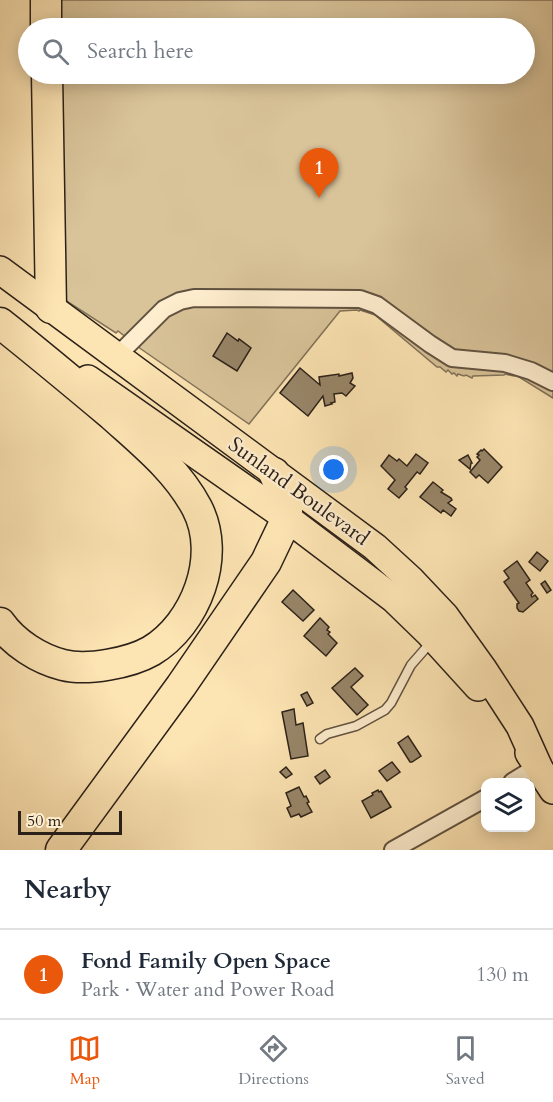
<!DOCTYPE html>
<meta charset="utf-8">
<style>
body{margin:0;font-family:Cardo,serif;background:#f6f6f7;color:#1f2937}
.controls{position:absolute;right:18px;bottom:18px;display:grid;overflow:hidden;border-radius:12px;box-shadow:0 3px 15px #0003}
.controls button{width:54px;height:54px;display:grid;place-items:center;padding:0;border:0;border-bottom:2px solid #e0e1e3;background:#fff;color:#1f2937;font:30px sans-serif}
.scale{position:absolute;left:18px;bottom:15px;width:104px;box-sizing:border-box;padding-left:6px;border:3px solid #2b2119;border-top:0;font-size:16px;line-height:21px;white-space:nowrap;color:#2b2119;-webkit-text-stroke:4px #feedce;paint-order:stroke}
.you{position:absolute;left:334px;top:470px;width:21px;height:21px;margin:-15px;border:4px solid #fff;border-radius:50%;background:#1a73e8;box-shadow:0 0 0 9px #1a73e833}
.badge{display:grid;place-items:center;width:39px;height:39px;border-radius:50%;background:#ea580c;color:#fff;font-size:20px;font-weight:700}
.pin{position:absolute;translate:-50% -50px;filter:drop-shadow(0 2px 3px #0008)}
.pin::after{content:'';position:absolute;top:32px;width:21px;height:18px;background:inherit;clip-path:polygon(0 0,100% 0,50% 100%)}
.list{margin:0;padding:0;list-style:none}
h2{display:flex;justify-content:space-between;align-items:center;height:78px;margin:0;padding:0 24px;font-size:26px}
h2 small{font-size:20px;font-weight:400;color:#747a83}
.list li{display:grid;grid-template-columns:39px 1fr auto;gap:18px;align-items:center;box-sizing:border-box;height:90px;padding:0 24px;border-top:2px solid #e0e1e3}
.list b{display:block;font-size:22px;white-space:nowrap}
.list p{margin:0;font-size:20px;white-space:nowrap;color:#747a83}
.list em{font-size:20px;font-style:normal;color:#747a83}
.icon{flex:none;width:33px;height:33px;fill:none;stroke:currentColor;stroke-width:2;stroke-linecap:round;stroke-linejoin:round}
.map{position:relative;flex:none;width:553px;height:850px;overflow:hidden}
.search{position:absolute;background:#fff;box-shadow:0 3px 15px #0003;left:18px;right:18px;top:18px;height:66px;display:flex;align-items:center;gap:15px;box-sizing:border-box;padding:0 21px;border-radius:33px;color:#747a83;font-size:22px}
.sheet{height:168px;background:#fff}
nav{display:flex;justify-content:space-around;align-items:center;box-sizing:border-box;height:84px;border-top:2px solid #e0e1e3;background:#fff;font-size:16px;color:#747a83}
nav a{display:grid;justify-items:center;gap:3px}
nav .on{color:#ea580c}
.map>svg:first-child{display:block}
.green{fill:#d9c399;stroke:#827259;stroke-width:1.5}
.building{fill:#988669;stroke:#2b2119;stroke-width:1.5}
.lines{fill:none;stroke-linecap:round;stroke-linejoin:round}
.service-casing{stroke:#605240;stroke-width:11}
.minor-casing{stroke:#605240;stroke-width:20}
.primary-casing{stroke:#2b2119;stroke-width:30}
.motorway-casing{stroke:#2b2119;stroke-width:33}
.service{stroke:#feedce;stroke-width:8}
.minor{stroke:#feedce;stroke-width:16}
.primary{stroke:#fde4b3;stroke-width:27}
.motorway{stroke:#fde4b3;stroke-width:30}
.labels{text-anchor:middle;stroke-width:4.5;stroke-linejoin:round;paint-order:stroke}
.street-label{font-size:21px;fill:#2b2119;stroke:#feedce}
</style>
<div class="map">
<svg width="553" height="850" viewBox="0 0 553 850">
<rect width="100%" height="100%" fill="#fde4b3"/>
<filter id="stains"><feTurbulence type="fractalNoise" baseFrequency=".00333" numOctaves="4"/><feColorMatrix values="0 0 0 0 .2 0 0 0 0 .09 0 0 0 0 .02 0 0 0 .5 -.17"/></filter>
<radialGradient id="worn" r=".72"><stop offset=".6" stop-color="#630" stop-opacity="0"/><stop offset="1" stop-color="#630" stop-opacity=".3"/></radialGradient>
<path class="green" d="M61,0H553V398L516,375L514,376L505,374L504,375L473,376L472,378L466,375L464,376L458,374L457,376L454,373L452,374L448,370L446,372L440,367H437L375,315L360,310L359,311L357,310L340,311L249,424L141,349L118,331L116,333L65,300L62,74H524V28H61Z"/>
<g class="building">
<path d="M227,333L238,341L239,339L251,348L237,371L213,356Z"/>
<path d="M300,368L320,385L319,377L339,374V376L352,373L353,378L350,383L355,386L346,396L342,393L334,394L335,402L331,403L332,404L325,406L323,396L308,416L280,393Z"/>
<path d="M484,449L502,467L488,483L479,475L476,478L470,472L480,460L477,457L479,455L477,454L481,450L482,451Z"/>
<path d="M416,454L428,463L420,474L417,472L405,487L407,489L399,498L388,489L395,480L381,466L389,455L397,461L399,459L407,466Z"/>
<path d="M468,455L472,463H471L470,469L459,460Z"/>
<path d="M433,482L443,490L441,492L451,498L452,500L448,503L456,509L451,516L443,510L441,513L420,497Z"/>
<path d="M537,552L548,561L540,571L529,562Z"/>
<path d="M517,561L530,580L526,583L533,593L531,595L532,597L535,595L538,599L523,612L519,611L517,608V604L519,603L504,582L509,578L504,571Z"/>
<path d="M545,581L551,590L547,593L541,584Z"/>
<path d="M293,590L314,610L303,621L282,602Z"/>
<path d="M320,618L329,627L327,630L330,632L328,634L337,643L326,656L304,636Z"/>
<path d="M355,668L363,676L351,687L368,705L357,715L332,688Z"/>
<path d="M307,692L313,703L307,706L301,695Z"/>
<path d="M294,709L296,725L303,723L308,756L291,759L282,712Z"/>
<path d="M408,736L421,756L412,762H410L398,743Z"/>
<path d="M392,762L400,772L387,781L379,771Z"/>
<path d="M286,767L292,774L286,778L280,772Z"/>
<path d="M325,770L330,777L320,784L315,777Z"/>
<path d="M299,787L304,797L306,796L309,802L307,803L312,812L301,817L299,814L291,817L287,808L291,806L286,793Z"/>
<path d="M378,790L379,792L381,791L391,807L371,818L362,801L373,795L372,793Z"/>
</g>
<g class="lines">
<defs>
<path id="service" d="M320,739L327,734L356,726L385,710L391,703L411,665L432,641"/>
<g id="minor">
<path d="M117,356L164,309L180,301L194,298L360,299L377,305L430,344L452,358L505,363L531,371L553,382"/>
<path d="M512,782L538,766"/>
<path d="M393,850L486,798"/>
</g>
<g id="primary">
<path d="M0,270L375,547L411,580L445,616L483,669L520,726L538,766"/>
<path d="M88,379L287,518L394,599L428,632L478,687"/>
<path d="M529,753L553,790"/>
</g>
<g id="motorway">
<path d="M46,0V28"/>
<path d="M47,74L51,308"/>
<path d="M0,323C38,353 75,384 112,415C143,443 177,470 197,508C222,556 196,624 151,651C130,663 87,671 63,665C39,659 14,643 0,623"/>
<path d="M61,850L181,686L266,562L287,518V501L274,473"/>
</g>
</defs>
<use href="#service" class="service-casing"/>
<use href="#minor" class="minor-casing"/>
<use href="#primary" class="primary-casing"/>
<use href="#motorway" class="motorway-casing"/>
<use href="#service" class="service"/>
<use href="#minor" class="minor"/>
<use href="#primary" class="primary"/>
<use href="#motorway" class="motorway"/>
</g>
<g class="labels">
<g class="street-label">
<text transform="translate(299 491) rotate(36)" y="7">Sunland Boulevard</text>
</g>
</g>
<rect width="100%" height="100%" filter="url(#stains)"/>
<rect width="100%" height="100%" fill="url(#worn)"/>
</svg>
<div class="controls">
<button><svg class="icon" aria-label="layers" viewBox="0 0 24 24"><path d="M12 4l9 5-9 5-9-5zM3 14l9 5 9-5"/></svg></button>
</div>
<div class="scale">50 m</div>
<div class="you"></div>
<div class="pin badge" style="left:319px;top:198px">1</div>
<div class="search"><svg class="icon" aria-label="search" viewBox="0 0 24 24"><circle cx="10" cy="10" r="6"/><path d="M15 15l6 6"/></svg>Search here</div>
</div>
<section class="sheet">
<h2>Nearby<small></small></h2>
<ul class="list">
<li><span class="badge">1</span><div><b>Fond Family Open Space</b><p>Park · Water and Power Road</p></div><em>130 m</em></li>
</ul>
</section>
<nav>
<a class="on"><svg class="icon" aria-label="map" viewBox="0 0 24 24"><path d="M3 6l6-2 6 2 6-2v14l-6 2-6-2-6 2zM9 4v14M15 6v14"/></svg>Map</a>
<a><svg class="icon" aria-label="directions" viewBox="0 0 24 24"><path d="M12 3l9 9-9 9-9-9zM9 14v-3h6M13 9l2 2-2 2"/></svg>Directions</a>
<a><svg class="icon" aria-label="saved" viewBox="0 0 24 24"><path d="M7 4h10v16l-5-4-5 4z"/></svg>Saved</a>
</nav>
